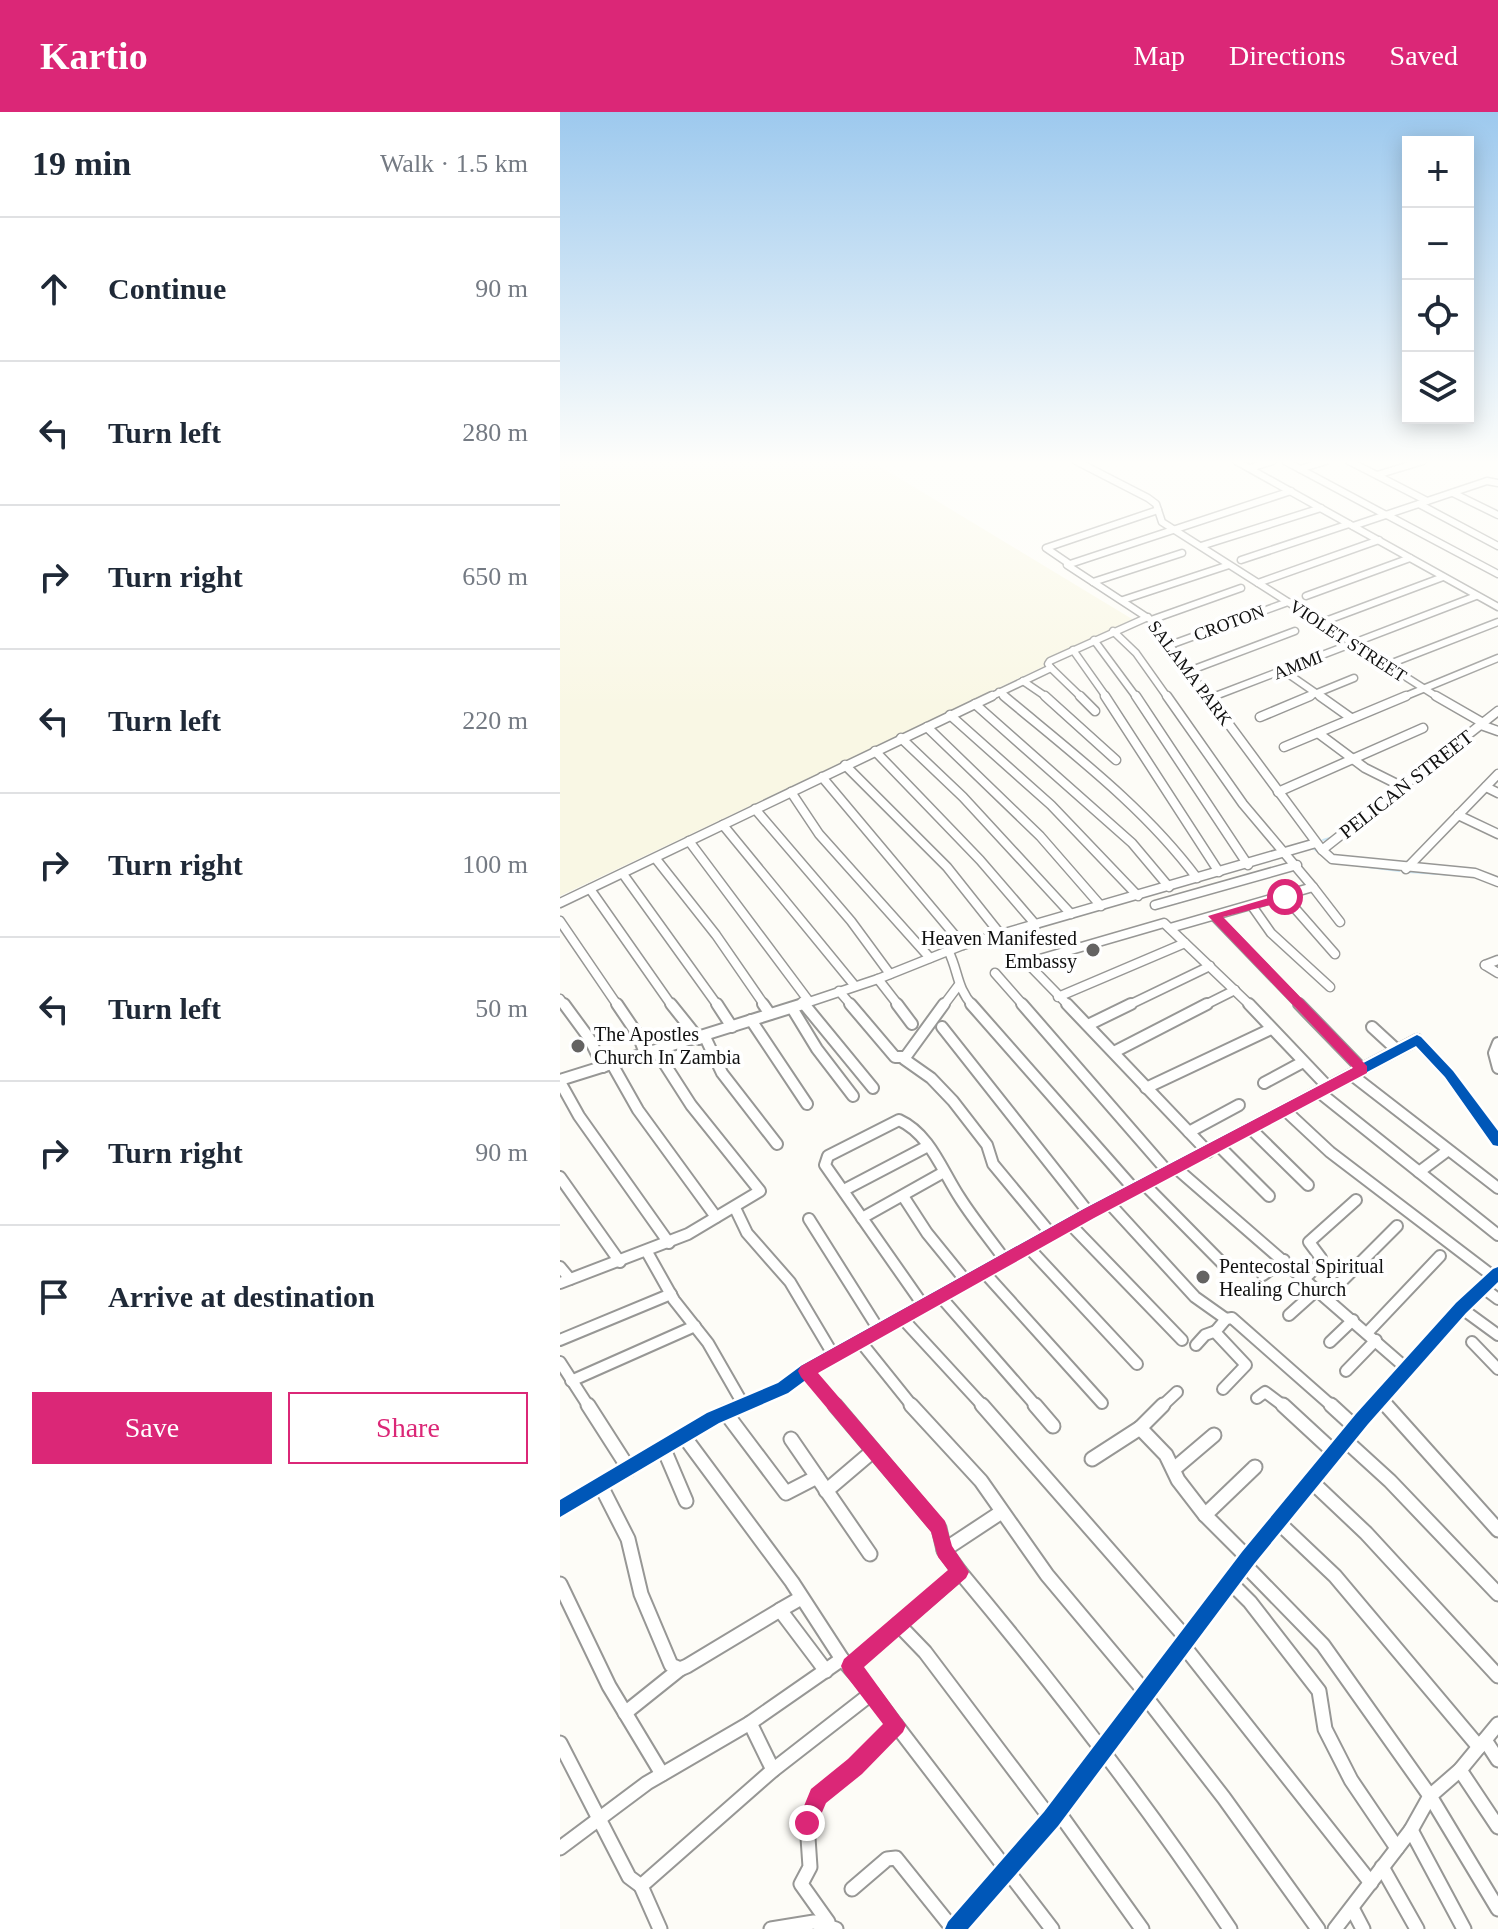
<!DOCTYPE html>
<meta charset="utf-8">
<style>
body{margin:0;font-family:Georgia,serif;background:#f2f2f3;color:#1f2937}
.controls{position:absolute;right:24px;top:24px;display:grid;overflow:hidden;border-radius:0px;box-shadow:0 4px 20px #0003}
.controls button{width:72px;height:72px;display:grid;place-items:center;padding:0;border:0;border-bottom:2px solid #e0e1e3;background:#fff;color:#1f2937;font:40px sans-serif}
.stop{position:absolute;width:24px;height:24px;margin:-18px;border:6px solid #db2777;border-radius:50%;background:#fff}
.stop.end{background:#db2777;border-color:#fff;box-shadow:0 2px 8px #0008}
.list{margin:0;padding:0;list-style:none}
h2{display:flex;justify-content:space-between;align-items:center;height:104px;margin:0;padding:0 32px;font-size:34px}
h2 small{font-size:26px;font-weight:400;color:#747a83}
.list li{display:grid;grid-template-columns:52px 1fr auto;gap:24px;align-items:center;box-sizing:border-box;height:144px;padding:0 32px;border-top:2px solid #e0e1e3}
.list b{display:block;font-size:30px;white-space:nowrap}
.list em{font-size:26px;font-style:normal;color:#747a83}
.actions{display:flex;gap:16px;padding:24px 32px}
.actions a{flex:1;padding:18px 0;border:2px solid #db2777;border-radius:0px;text-align:center;font-size:28px;color:#db2777}
.actions .main{background:#db2777;color:#fff}
.icon{flex:none;width:44px;height:44px;fill:none;stroke:currentColor;stroke-width:2;stroke-linecap:round;stroke-linejoin:round}
.map{position:relative;flex:none;width:938px;height:1817px;overflow:hidden}
header{display:flex;align-items:center;gap:48px;box-sizing:border-box;height:112px;padding:0 40px;background:#db2777;color:#fff}
header strong{font-size:38px}
nav{display:flex;gap:44px;margin-inline-start:auto;font-size:28px}
main{display:flex}
aside{flex:1;background:#fff}
.map>svg:first-child{display:block}
.farmland{fill:#f9f7e4}
.lines{fill:none;stroke-linecap:round;stroke-linejoin:round}
.stream{stroke:#cde8f7;stroke-width:2}
.minor-far3-casing{stroke:#979795;stroke-width:9}
.minor-far2-casing{stroke:#979795;stroke-width:11}
.minor-far1-casing{stroke:#979795;stroke-width:14}
.minor-casing{stroke:#979795;stroke-width:17}
.minor-far3{stroke:#fffffe;stroke-width:6}
.minor-far2{stroke:#fffffe;stroke-width:8}
.minor-far1{stroke:#fffffe;stroke-width:10}
.minor{stroke:#fffffe;stroke-width:13}
.cycleway-casing{stroke:#fff;stroke-width:5}
.cycleway{fill:#0057b8;fill-rule:evenodd}
.route{fill:#db2777}
.poi-dot{fill:#646362;stroke:#fff;stroke-width:3}
.labels{text-anchor:middle;stroke-width:8;stroke-linejoin:round;paint-order:stroke}
.far-street-label{font-size:18px;fill:#111;stroke:#fff}
.street-label{font-size:20px;fill:#111;stroke:#fff}
.poi-label{font-size:20px;fill:#111;stroke:#fff;text-anchor:start}
</style>
<header>
<strong>Kartio</strong>
<nav><a>Map</a><a>Directions</a><a>Saved</a></nav>
</header>
<main>
<aside>
<h2>19 min<small>Walk · 1.5 km</small></h2>
<ul class="list">
<li><svg class="icon" aria-label="ahead" viewBox="0 0 24 24"><path d="M12 20V5M6 11l6-6 6 6"/></svg><div><b>Continue</b></div><em>90 m</em></li>
<li><svg class="icon" aria-label="left" viewBox="0 0 24 24"><path d="M17 20v-9H6M10 6l-5 5 5 5"/></svg><div><b>Turn left</b></div><em>280 m</em></li>
<li><svg class="icon" aria-label="right" viewBox="0 0 24 24"><path d="M7 20v-9h11M14 6l5 5-5 5"/></svg><div><b>Turn right</b></div><em>650 m</em></li>
<li><svg class="icon" aria-label="left" viewBox="0 0 24 24"><path d="M17 20v-9H6M10 6l-5 5 5 5"/></svg><div><b>Turn left</b></div><em>220 m</em></li>
<li><svg class="icon" aria-label="right" viewBox="0 0 24 24"><path d="M7 20v-9h11M14 6l5 5-5 5"/></svg><div><b>Turn right</b></div><em>100 m</em></li>
<li><svg class="icon" aria-label="left" viewBox="0 0 24 24"><path d="M17 20v-9H6M10 6l-5 5 5 5"/></svg><div><b>Turn left</b></div><em>50 m</em></li>
<li><svg class="icon" aria-label="right" viewBox="0 0 24 24"><path d="M7 20v-9h11M14 6l5 5-5 5"/></svg><div><b>Turn right</b></div><em>90 m</em></li>
<li><svg class="icon" aria-label="arrive" viewBox="0 0 24 24"><path d="M6 21V4h12l-3 4 3 4H6"/></svg><div><b>Arrive at destination</b></div></li>
</ul>
<div class="actions"><a class="main">Save</a><a>Share</a></div>
</aside>
<div class="map">
<svg width="938" height="1817" viewBox="0 0 938 1817">
<rect width="100%" height="100%" fill="#fdfcf7"/>
<path class="farmland" d="M0,349H311L577,510L0,784Z"/>
<g class="lines">
<g class="stream">
<path d="M763,728L773,725"/>
<path d="M753,736L763,744"/>
<path d="M800,754L839,759"/>
<path d="M848,760L894,763"/>
</g>
<defs>
<g id="minor-far3">
<path d="M516,349L588,386L596,392L602,410L879,586"/>
<path d="M676,349L938,495"/>
<path d="M725,349L826,403"/>
<path d="M789,349L867,389"/>
<path d="M690,356L713,349"/>
<path d="M740,357L766,349"/>
<path d="M817,363L863,349"/>
<path d="M893,381L938,403"/>
<path d="M859,392L938,434"/>
<path d="M827,403L938,462"/>
<path d="M793,414L927,369L938,371"/>
<path d="M641,434L761,396"/>
<path d="M681,448L789,412"/>
<path d="M508,451L486,436L598,398"/>
<path d="M533,470L622,441"/>
<path d="M698,471L819,428"/>
<path d="M746,484L850,446"/>
<path d="M563,488L669,453"/>
<path d="M591,508L681,476"/>
<path d="M760,511L883,465"/>
<path d="M553,519L576,541L608,586"/>
<path d="M534,528L577,586"/>
<path d="M610,533L728,490"/>
<path d="M513,538L547,586"/>
<path d="M827,553L938,510"/>
<path d="M491,556L488,552L490,549L588,505"/>
<path d="M491,556L522,586"/>
<path d="M629,559L735,519"/>
<path d="M724,559L763,586"/>
<path d="M463,569L488,586"/>
<path d="M439,580L447,586"/>
<path d="M428,586L491,556"/>
<path d="M649,586L591,508L507,453L731,379"/>
<path d="M650,586L916,484"/>
<path d="M745,586L794,566"/>
<path d="M841,586L938,546"/>
</g>
<g id="minor-far2">
<path d="M444,584C512,641 584,695 637,766"/>
<path d="M485,584L556,648"/>
<path d="M520,584L535,599"/>
<path d="M545,584L659,760"/>
<path d="M576,584L688,753"/>
<path d="M607,584L683,692L753,775L610,816"/>
<path d="M648,584L762,738L938,599"/>
<path d="M760,584L791,606"/>
<path d="M876,584L923,611"/>
<path d="M650,586L654,584"/>
<path d="M415,592L572,731L609,775"/>
<path d="M390,603L491,693L578,784"/>
<path d="M700,605L750,584"/>
<path d="M921,613L938,619"/>
<path d="M367,615L480,724L541,794"/>
<path d="M758,621L805,656L843,675"/>
<path d="M341,626L403,685L511,802"/>
<path d="M724,635L846,584"/>
<path d="M315,639L420,748L476,813"/>
<path d="M285,653L387,755L441,823"/>
<path d="M262,665L403,833"/>
<path d="M926,675L938,681"/>
<path d="M231,680L259,722L370,846"/>
<path d="M718,680L863,616"/>
<path d="M195,697L291,809L330,862"/>
<path d="M898,703L938,722"/>
<path d="M163,713L295,874"/>
<path d="M129,729L248,888"/>
<path d="M762,738L772,747L915,761L938,770"/>
<path d="M96,747L156,823L205,894"/>
<path d="M846,757L938,662"/>
<path d="M63,762L158,894"/>
<path d="M753,775L780,810"/>
<path d="M30,777L112,894"/>
<path d="M725,785L775,842"/>
<path d="M0,791L432,584"/>
<path d="M595,793L737,753"/>
<path d="M692,794L711,821L770,875"/>
<path d="M654,804L741,894"/>
<path d="M0,809L58,894"/>
<path d="M388,838C399,860 396,875 413,894"/>
<path d="M925,853L938,861"/>
<path d="M925,853L938,848"/>
<path d="M435,861L464,894"/>
<path d="M318,867L339,894"/>
<path d="M279,879L292,894"/>
<path d="M498,885L625,831"/>
<path d="M0,887L5,894"/>
<path d="M242,890L246,894"/>
<path d="M237,894L318,867L403,833L756,731"/>
<path d="M383,894L398,874"/>
<path d="M509,894L471,855L473,849L604,811L691,894"/>
<path d="M567,894L650,854"/>
<path d="M643,894L675,878"/>
</g>
<g id="minor-far1">
<path d="M4,892L29,926L43,955"/>
<path d="M57,892L78,923L86,944"/>
<path d="M111,892L139,927"/>
<path d="M157,892L172,915"/>
<path d="M203,892L210,902"/>
<path d="M244,892L313,976"/>
<path d="M290,892L335,945H346"/>
<path d="M337,892L352,912"/>
<path d="M384,892L344,947L371,966L393,989L427,1033L433,1052L491,1122"/>
<path d="M411,892L574,1077"/>
<path d="M462,892L608,1060"/>
<path d="M507,892L648,1040"/>
<path d="M689,892L768,975"/>
<path d="M739,892L802,957"/>
<path d="M232,896L257,937L293,984"/>
<path d="M191,908L247,992"/>
<path d="M528,913L571,892"/>
<path d="M382,915L529,1101"/>
<path d="M812,915L837,938"/>
<path d="M145,925L162,961L217,1032"/>
<path d="M938,931L934,941L938,956"/>
<path d="M554,940L647,892"/>
<path d="M52,952L78,998L156,1105"/>
<path d="M792,963L938,1076"/>
<path d="M0,968L243,892"/>
<path d="M0,970L19,1004L109,1131"/>
<path d="M704,971L743,950"/>
<path d="M586,976L711,917"/>
<path d="M759,980L938,1123"/>
<path d="M726,999L770,1040L934,1165"/>
<path d="M691,1017L748,1073"/>
<path d="M629,1020L679,993"/>
<path d="M659,1034L709,1084"/>
<path d="M616,1056L846,1256"/>
<path d="M859,1060L887,1039"/>
<path d="M0,1065L60,1150"/>
<path d="M584,1072L665,1154"/>
<path d="M284,1078L368,1034"/>
<path d="M343,1084L367,1121L406,1169"/>
<path d="M549,1091L635,1185L666,1207"/>
<path d="M175,1096L187,1121L230,1170L274,1244"/>
<path d="M302,1106L384,1060"/>
<path d="M249,1107L319,1218"/>
<path d="M510,1112L622,1228"/>
<path d="M468,1135L577,1252"/>
<path d="M87,1140L114,1188L148,1231L183,1292"/>
<path d="M0,1155L10,1167"/>
<path d="M423,1159L542,1291"/>
<path d="M703,1163L724,1148"/>
<path d="M745,1166L761,1151V1146L749,1130L796,1088"/>
<path d="M0,1171L128,1122L200,1079L131,993L97,940"/>
<path d="M922,1175L938,1187"/>
<path d="M380,1184L477,1295"/>
<path d="M767,1184L837,1114"/>
<path d="M363,1193L265,1053L268,1044L339,1008C370,1022 382,1059 400,1086C414,1108 430,1127 445,1148"/>
<path d="M901,1196L938,1223"/>
<path d="M729,1203L758,1177"/>
<path d="M342,1206L424,1295"/>
<path d="M807,1221L880,1144"/>
<path d="M0,1228L111,1182"/>
<path d="M300,1229L353,1295"/>
<path d="M770,1230L793,1208"/>
<path d="M912,1230L938,1257"/>
<path d="M636,1233L645,1223L656,1219"/>
<path d="M0,1250L29,1295"/>
<path d="M246,1259L277,1295"/>
<path d="M786,1259L816,1228"/>
<path d="M11,1269L135,1214"/>
<path d="M663,1277L686,1253L655,1220L666,1207L672,1206L773,1295"/>
<path d="M697,1286L705,1280L725,1295"/>
<path d="M820,1287L828,1295"/>
<path d="M178,1295L223,1276L246,1259L529,1101L857,928L889,962L938,1029"/>
<path d="M601,1295L617,1280"/>
<path d="M812,1295L901,1196L938,1161"/>
</g>
<g id="minor">
<path d="M28,1293L69,1357"/>
<path d="M275,1293L379,1416L384,1438L400,1460"/>
<path d="M351,1293L421,1369L487,1463L586,1581"/>
<path d="M422,1293L627,1527"/>
<path d="M475,1293L493,1314"/>
<path d="M603,1293L580,1316L606,1343L618,1368L645,1403L688,1446"/>
<path d="M723,1293L775,1341"/>
<path d="M771,1293L795,1315"/>
<path d="M826,1293L938,1418"/>
<path d="M165,1300L226,1381L257,1365"/>
<path d="M231,1327L310,1442"/>
<path d="M785,1328L830,1369L938,1482"/>
<path d="M103,1335L126,1389"/>
<path d="M532,1347L580,1316"/>
<path d="M614,1357L654,1323"/>
<path d="M751,1369L806,1421L938,1564"/>
<path d="M41,1374L68,1427L81,1482L111,1553L120,1557L127,1554L220,1498L266,1559"/>
<path d="M266,1379L313,1339"/>
<path d="M0,1397L153,1306L182,1293"/>
<path d="M645,1403L695,1355"/>
<path d="M718,1410L775,1464L919,1635"/>
<path d="M384,1438L440,1401"/>
<path d="M684,1452L763,1533L870,1684L938,1797"/>
<path d="M671,1471L690,1490L759,1579L765,1617L791,1668L837,1736"/>
<path d="M0,1472L49,1574L102,1662"/>
<path d="M220,1498L241,1486"/>
<path d="M338,1512L365,1540L491,1707"/>
<path d="M623,1533L811,1771"/>
<path d="M290,1554L400,1460C496,1575 587,1692 670,1817"/>
<path d="M585,1584L664,1686L758,1817"/>
<path d="M65,1601L120,1557"/>
<path d="M190,1611L213,1658"/>
<path d="M336,1613L492,1817"/>
<path d="M925,1628L938,1648"/>
<path d="M0,1631L69,1765L81,1774"/>
<path d="M900,1658L938,1715"/>
<path d="M497,1698L582,1817"/>
<path d="M851,1718L904,1817"/>
<path d="M0,1736L87,1671L190,1611L282,1547"/>
<path d="M822,1755L857,1817"/>
<path d="M292,1777L327,1747L336,1746L393,1817"/>
<path d="M792,1796L803,1817"/>
<path d="M268,1810L241,1772L250,1755L247,1711L258,1684L295,1654L336,1613L312,1581"/>
<path d="M100,1817L81,1774L213,1658L312,1581L282,1547L232,1470L123,1323"/>
<path d="M211,1817L254,1810L276,1817"/>
<path d="M395,1817L491,1707L688,1446L814,1293"/>
<path d="M775,1817L851,1718L870,1684L900,1658L938,1612"/>
</g>
</defs>
<use href="#minor-far3" class="minor-far3-casing"/>
<use href="#minor-far2" class="minor-far2-casing"/>
<use href="#minor-far1" class="minor-far1-casing"/>
<use href="#minor" class="minor-casing"/>
<use href="#minor-far3" class="minor-far3"/>
<use href="#minor-far2" class="minor-far2"/>
<use href="#minor-far1" class="minor-far1"/>
<use href="#minor" class="minor"/>
<defs>
<g id="cycleway">
<path d="M857,923L861,925L893,959L938,1019V1034L933,1033L885,965L856,934L534,1105L251,1264L228,1281L159,1311L0,1405V1388L147,1301L218,1271L241,1254L524,1097Z"/>
<path d="M938,1155V1170L906,1201L808,1312L694,1452L498,1714L408,1817H385L388,1810L484,1700L682,1440L796,1302L896,1191L933,1157Z"/>
</g>
</defs>
<use href="#cycleway" class="cycleway-casing"/>
<use href="#cycleway" class="cycleway"/>
</g>
<linearGradient id="sky" x2="0" y2="1"><stop stop-color="#9dc9ee"/><stop offset="0.58" stop-color="#fefefb"/><stop offset="1" stop-color="#fefefb" stop-opacity="0"/></linearGradient>
<rect width="938" height="603" fill="url(#sky)"/>
<path class="route" d="M725,781L731,785L729,788L663,805L807,954V961L534,1106L258,1261L385,1409L392,1434L409,1460L406,1466L304,1555L346,1613L343,1620L302,1662L266,1691L254,1719L247,1722L240,1719L237,1711L251,1677L288,1647L323,1612L284,1561L281,1554L284,1547L388,1458L378,1445L371,1420L241,1265L238,1259L241,1254L524,1097L793,956L648,804Z"/>
<g class="poi-dot">
<circle cx="533" cy="838" r="8"/>
<circle cx="18" cy="934" r="8"/>
<circle cx="643" cy="1165" r="8"/>
</g>
<g class="labels">
<g class="far-street-label">
<text transform="translate(669 511) rotate(-20)" y="6">CROTON</text>
<text transform="translate(788 529) rotate(33)" y="6">VIOLET STREET</text>
<text transform="translate(738 553) rotate(-21)" y="6">AMMI</text>
<text transform="translate(630 561) rotate(53)" y="6">SALAMA PARK</text>
</g>
<g class="street-label">
<text transform="translate(846 672) rotate(-38)" y="7">PELICAN STREET</text>
</g>
<g class="poi-label">
<text x="517" y="833" text-anchor="end">Heaven Manifested<tspan x="517" dy="23">Embassy</tspan></text>
<text x="34" y="929">The Apostles<tspan x="34" dy="23">Church In Zambia</tspan></text>
<text x="659" y="1161">Pentecostal Spiritual<tspan x="659" dy="23">Healing Church</tspan></text>
</g>
</g>
</svg>
<div class="controls">
<button>+</button>
<button>−</button>
<button><svg class="icon" aria-label="locate" viewBox="0 0 24 24"><circle cx="12" cy="12" r="6"/><path d="M12 2v4M12 18v4M2 12h4M18 12h4"/></svg></button>
<button><svg class="icon" aria-label="layers" viewBox="0 0 24 24"><path d="M12 4l9 5-9 5-9-5zM3 14l9 5 9-5"/></svg></button>
</div>
<div class="stop" style="left:725px;top:785px"></div>
<div class="stop end" style="left:247px;top:1711px"></div>
</div>
</main>
